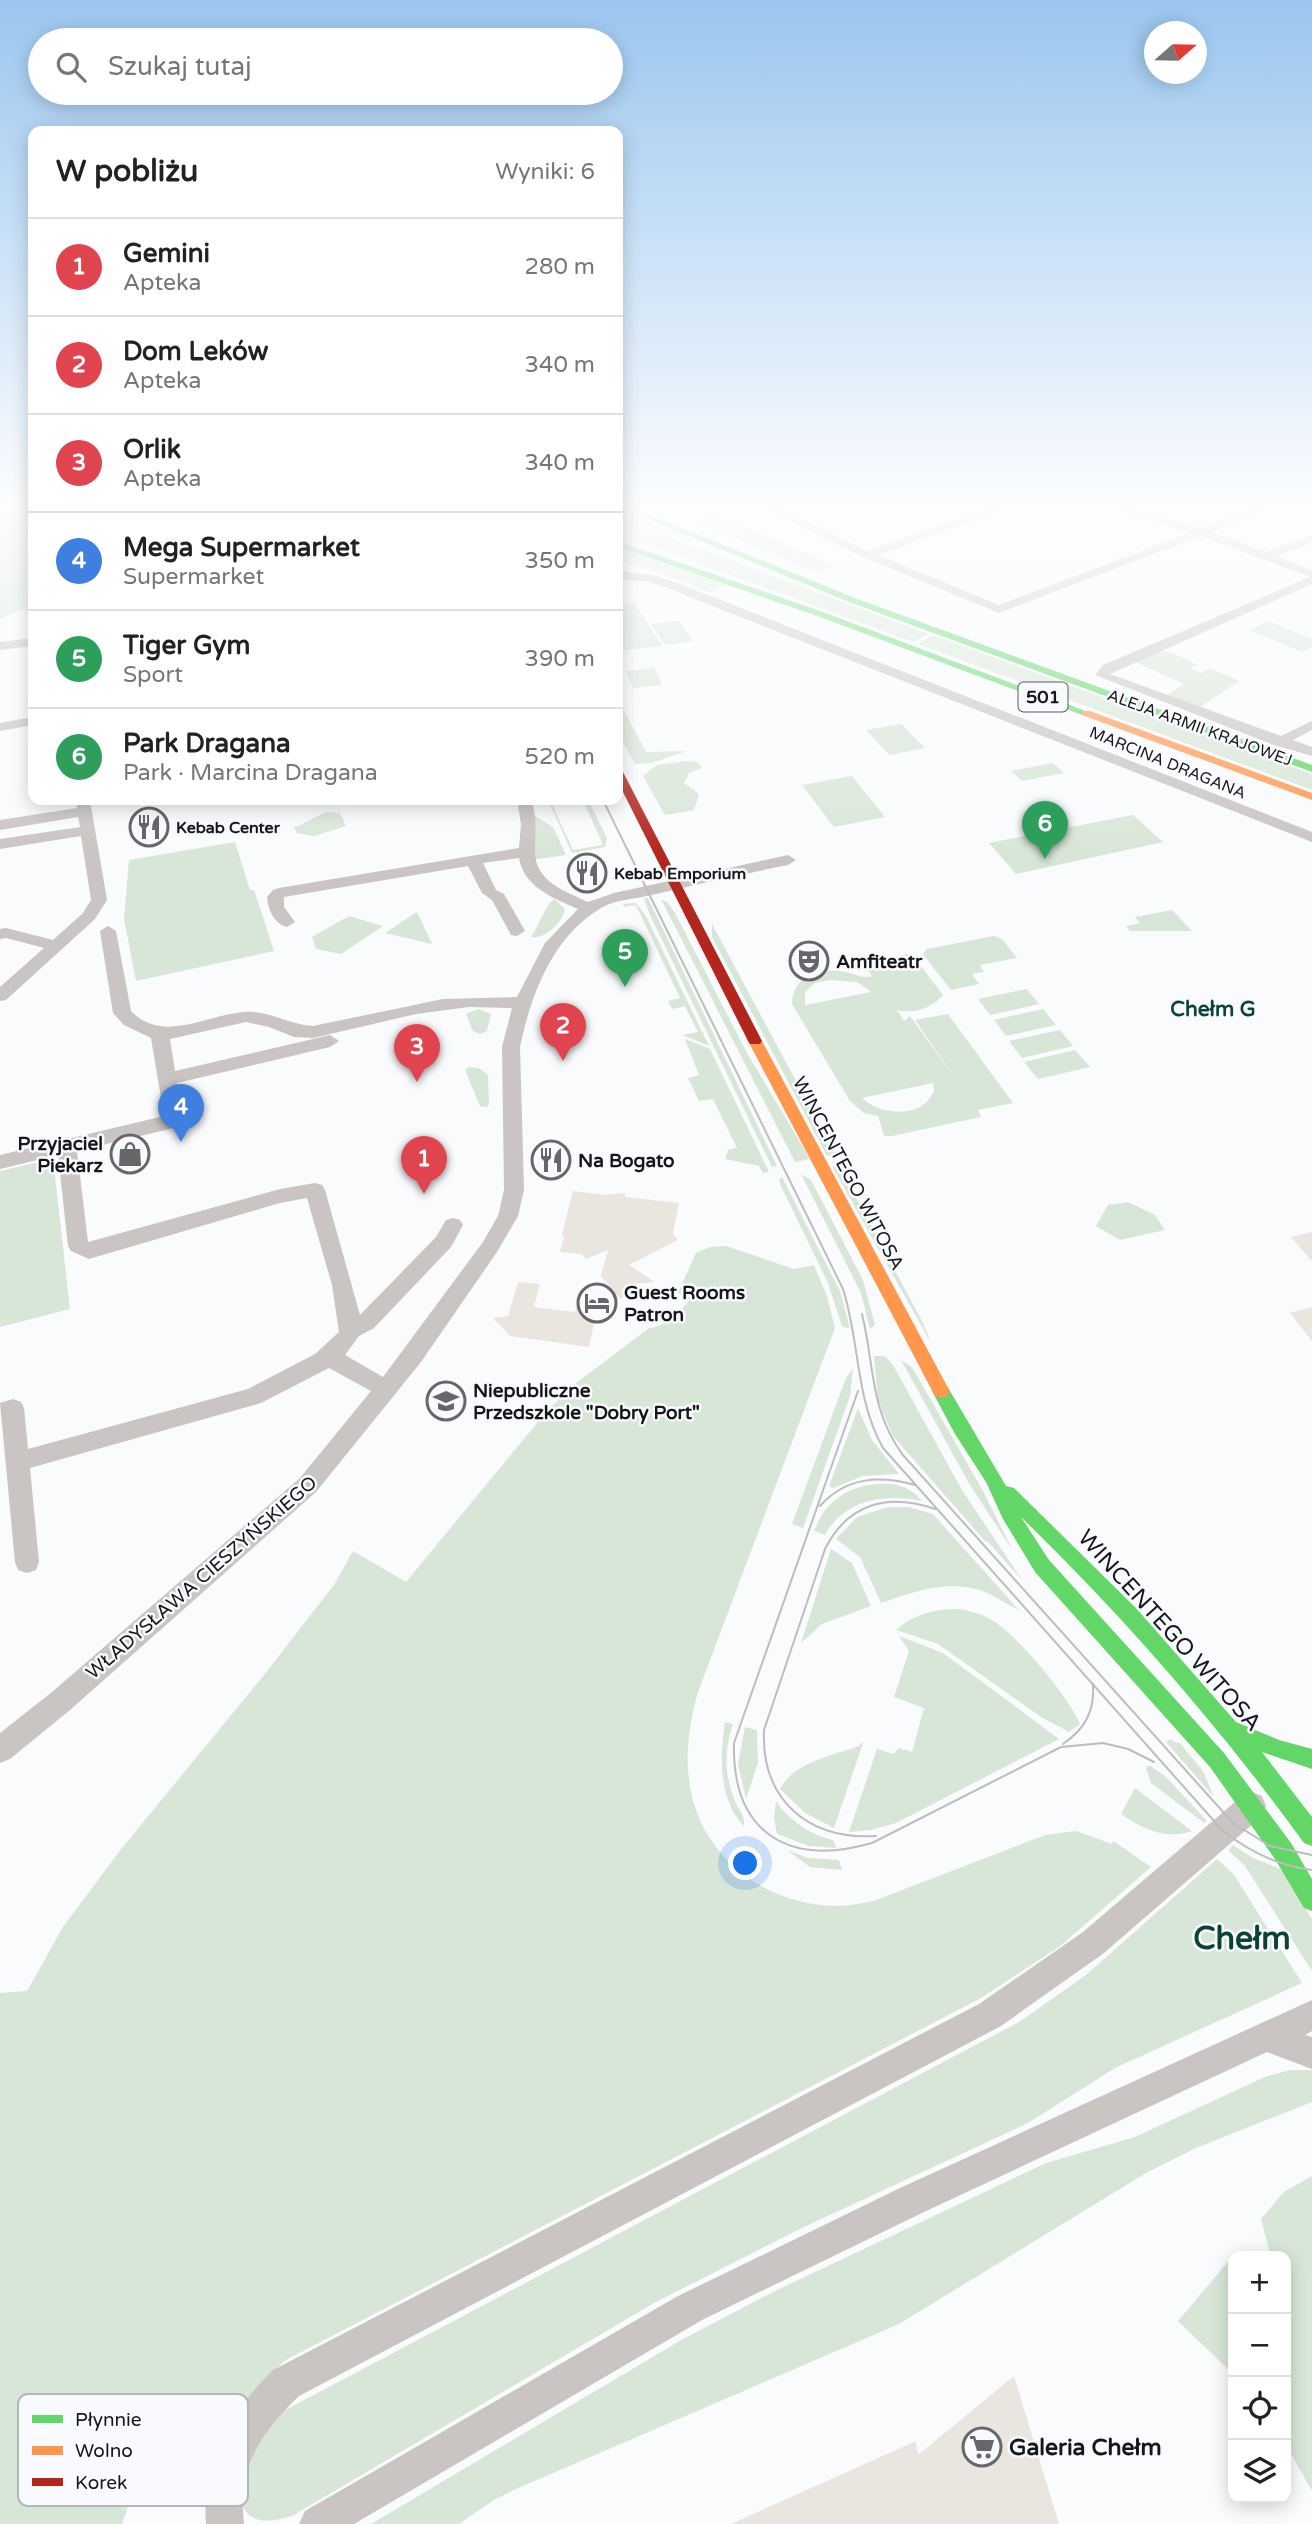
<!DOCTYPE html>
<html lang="pl">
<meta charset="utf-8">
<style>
body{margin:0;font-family:"Varela Round",sans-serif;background:#f6f6f6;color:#222}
.controls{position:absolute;right:21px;bottom:21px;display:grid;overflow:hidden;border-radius:14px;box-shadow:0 4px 18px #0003}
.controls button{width:63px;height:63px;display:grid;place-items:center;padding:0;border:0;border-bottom:2px solid #e0e0e0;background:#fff;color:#222;font:35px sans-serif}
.compass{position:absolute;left:1144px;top:21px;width:63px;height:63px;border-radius:50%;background:#fff;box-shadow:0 4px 18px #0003;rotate:70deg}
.you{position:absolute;left:746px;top:1864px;width:24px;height:24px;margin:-18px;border:5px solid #fff;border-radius:50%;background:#1a73e8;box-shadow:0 0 0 10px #1a73e833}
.badge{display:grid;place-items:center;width:46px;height:46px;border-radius:50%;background:#666769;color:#fff;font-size:23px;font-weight:700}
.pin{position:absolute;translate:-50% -58px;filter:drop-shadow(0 2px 4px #0008)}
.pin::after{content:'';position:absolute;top:37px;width:24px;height:21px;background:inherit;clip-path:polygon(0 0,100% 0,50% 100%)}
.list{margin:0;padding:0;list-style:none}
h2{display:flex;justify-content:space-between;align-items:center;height:91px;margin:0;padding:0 28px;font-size:30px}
h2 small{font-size:23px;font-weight:400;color:#767676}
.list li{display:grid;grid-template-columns:46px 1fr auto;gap:21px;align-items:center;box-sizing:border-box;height:98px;padding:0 28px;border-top:2px solid #e0e0e0}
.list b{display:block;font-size:26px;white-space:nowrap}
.list p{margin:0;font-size:23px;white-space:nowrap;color:#767676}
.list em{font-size:23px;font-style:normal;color:#767676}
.icon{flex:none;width:38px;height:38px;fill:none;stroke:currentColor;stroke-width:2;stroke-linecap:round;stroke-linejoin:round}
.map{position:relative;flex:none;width:1312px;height:2524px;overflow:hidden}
.search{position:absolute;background:#fff;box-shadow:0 4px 18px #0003;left:28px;top:28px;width:595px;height:77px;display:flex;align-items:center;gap:18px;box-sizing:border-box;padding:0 24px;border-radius:38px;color:#767676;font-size:26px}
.panel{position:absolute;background:#fff;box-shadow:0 4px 18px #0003;left:28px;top:126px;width:595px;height:679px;border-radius:14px}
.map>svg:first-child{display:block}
.green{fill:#d8e6d7;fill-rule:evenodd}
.building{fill:#eae5de}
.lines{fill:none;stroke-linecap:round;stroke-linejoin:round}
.street{fill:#cac4c3;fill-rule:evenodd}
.fast{fill:#63d668;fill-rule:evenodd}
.slow{fill:#ff974d;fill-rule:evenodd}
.jam{fill:#b3261e;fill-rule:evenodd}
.tram{stroke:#bebcbd;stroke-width:2}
.labels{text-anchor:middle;stroke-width:5;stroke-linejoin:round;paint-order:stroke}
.far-street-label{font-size:16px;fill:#171719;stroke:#f8fafe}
.far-poi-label{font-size:16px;font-weight:bold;fill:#171719;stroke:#f8fafe;text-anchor:start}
.shield{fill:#f8fafe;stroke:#5a5b5e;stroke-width:2}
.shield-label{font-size:18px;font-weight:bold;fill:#171719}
.poi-label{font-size:19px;font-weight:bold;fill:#171719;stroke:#f8fafe;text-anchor:start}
.street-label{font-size:19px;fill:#171719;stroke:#f8fafe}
.neighbourhood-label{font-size:21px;font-weight:bold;fill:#0c4337;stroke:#f8fafe}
.near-street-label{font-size:23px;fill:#171719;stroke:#f8fafe}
.near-poi-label{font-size:23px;font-weight:bold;fill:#171719;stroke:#f8fafe;text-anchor:start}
.near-district-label{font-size:32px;font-weight:bold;fill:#0c4337;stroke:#f8fafe}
.key{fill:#f8fafe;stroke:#b4b6b9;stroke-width:2}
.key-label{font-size:19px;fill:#171719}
</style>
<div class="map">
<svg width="1312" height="2524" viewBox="0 0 1312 2524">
<rect width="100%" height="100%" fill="#f9fbfd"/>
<g class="green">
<path d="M19,502H33V605L0,619V511Z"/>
<path d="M618,508L672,532L664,536L929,634L913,642L641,542L632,545L618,540Z"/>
<path d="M714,517L726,522L731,520L833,566L817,572L696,522Z"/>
<path d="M618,547L726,584L710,593L675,578L618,560Z"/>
<path d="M635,604L662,646L618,651V606Z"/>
<path d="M679,621L693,641L665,645L651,624Z"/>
<path d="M1269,621L1312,639V647L1302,652L1249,630Z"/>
<path d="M933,635L1312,774V790L918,644Z"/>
<path d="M1161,651C1173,652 1186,658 1196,665L1190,668L1201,673L1210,668L1239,681L1197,709L1164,697L1184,684L1135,662Z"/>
<path d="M654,668L662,685L633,688L626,671Z"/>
<path d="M618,699L646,752L687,751L651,763L635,764L618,733Z"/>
<path d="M901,724L925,748L889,755L866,730Z"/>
<path d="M686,761L697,762L702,768L689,773L684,783L699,794L694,810L665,815L643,776L657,765Z"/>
<path d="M1053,763L1064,773L1022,781L1011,771Z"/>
<path d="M852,776L885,817L834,827L802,785Z"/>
<path d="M548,800H550L573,850L603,845L583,800H588L607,838L605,847L572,853Z"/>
<path d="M326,812L340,813L346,826L314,836L297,833L294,828Z"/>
<path d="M1133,815L1163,842L1016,874L989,843Z"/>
<path d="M535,816L553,827L566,855L532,860Z"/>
<path d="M235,842L250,890H254L274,951L136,981L124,919L129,860Z"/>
<path d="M644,898H648L777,1166L772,1167L649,913Z"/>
<path d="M554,899L565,909C562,923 546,939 531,937C539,926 544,907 554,899Z"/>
<path d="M661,899L668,903L675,913L747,1053L810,1159L795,1162Z"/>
<path d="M636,903L647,918L709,1046L683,1035L698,1032L685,1006L672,1009L668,1001L680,998L636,905L624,907L623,904Z"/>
<path d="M1172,910L1192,931H1130L1126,926L1140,923L1135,917Z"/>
<path d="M417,912L432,944L385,933Z"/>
<path d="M349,916L383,926L341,954L316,949L312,937Z"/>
<path d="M712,924L835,1154L827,1156L712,937Z"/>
<path d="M994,936L1002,939L1017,958L980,965L984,972L972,974L979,984L951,990L923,954L927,949Z"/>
<path d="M908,954L914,957L943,995C932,1008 915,1014 897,1010L904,1021L910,1016L957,1081L915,1020L948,1014L1013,1103L978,1110L981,1117L892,1136H884L878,1116L864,1113L850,1101L792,1004C793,975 821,967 846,972C855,974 863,979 872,976L863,963ZM830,980L857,982L871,992L805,1005V992L815,983ZM933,1083L934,1091C931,1096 928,1102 923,1105C907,1117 876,1112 862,1098Z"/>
<path d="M1027,989L1039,1004L990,1015L978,999Z"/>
<path d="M478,1009L491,1014L487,1031L480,1034L473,1031L466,1014Z"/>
<path d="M1043,1009L1056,1025L1006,1036L994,1020Z"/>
<path d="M1060,1030L1073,1046L1022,1058L1009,1041Z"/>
<path d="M685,1039L710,1049L769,1172L763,1173L759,1166L725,1159L728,1150L737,1148L713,1099L699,1101L688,1078L699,1075Z"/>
<path d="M1075,1050L1090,1067L1038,1079L1024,1062Z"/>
<path d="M468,1067L479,1068L488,1075L489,1104L487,1107L480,1106L465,1070Z"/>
<path d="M53,1159L70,1309L0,1327V1171Z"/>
<path d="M832,1166L841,1169L923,1323L931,1343Z"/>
<path d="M801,1174L811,1180L863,1280L875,1325L870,1329L861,1293Z"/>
<path d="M782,1177L840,1291L850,1329L842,1326L828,1283L780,1184L779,1180Z"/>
<path d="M1128,1202L1155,1215L1165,1230L1120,1240L1096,1226L1108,1205Z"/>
<path d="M726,1246L794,1269L814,1265L827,1296L835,1328L698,1692C689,1724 684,1758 691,1792C708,1875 798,1923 876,1900L1045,1835L1076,1831L1112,1844L1113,1841L1151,1867L1059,1947L981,1998L286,2360L262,2382L217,2437L177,2467L158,2488L128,2507L122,2524H0V1993L27,1991L63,1927L122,1848L260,1680L334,1585L353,1551L406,1582L547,1411L575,1384L649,1328C666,1327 679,1312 690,1300L678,1293L696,1253L710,1247Z"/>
<path d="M874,1356H885L893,1365L962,1490L1022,1580L987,1541H985L893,1436L878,1401Z"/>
<path d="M901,1360L912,1367L983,1491L1013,1551L970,1485Z"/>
<path d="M853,1369L850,1396L803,1528L792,1524L846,1378Z"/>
<path d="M858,1408L872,1440L899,1474L863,1476L833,1488L829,1486Z"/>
<path d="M876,1484C896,1483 909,1486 922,1501C886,1493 844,1499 825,1535L814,1531C825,1503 845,1487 876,1484Z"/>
<path d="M888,1507H909L933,1514L1019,1610C1009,1606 997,1597 985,1592C948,1579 917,1591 881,1603L860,1557L836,1539L857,1517Z"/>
<path d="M831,1549L852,1563L871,1606L822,1624L801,1643Z"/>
<path d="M958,1609C971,1611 984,1614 995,1622C1019,1638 1069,1697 1080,1724L1069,1732L1041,1717L938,1644L896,1630C911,1615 937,1608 958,1609Z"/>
<path d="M899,1636L943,1653L1059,1739L896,1823L871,1830L849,1832L877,1749L893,1754L899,1748L912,1752L924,1708L894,1697L909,1651Z"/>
<path d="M725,1722L733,1724C724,1750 724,1775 735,1801C739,1811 745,1815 744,1826C718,1799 720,1756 725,1722Z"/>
<path d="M745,1727L757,1730L758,1763L746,1799L738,1764Z"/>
<path d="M1170,1739L1176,1743L1179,1742L1203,1771L1214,1797L1166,1742Z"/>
<path d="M861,1743H863L834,1828L805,1813L780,1789C794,1762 832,1756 859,1746Z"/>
<path d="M1149,1765L1165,1776L1207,1821L1204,1823L1151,1783L1146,1768Z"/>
<path d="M1135,1788L1192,1831C1165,1841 1142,1828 1121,1814Z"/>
<path d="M776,1801C789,1820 810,1835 833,1840L836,1848L809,1846L777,1834L774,1818Z"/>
<path d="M1233,1845L1253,1858L1283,1870L1312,1919V1971L1245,1866L1228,1850Z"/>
<path d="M787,1850L808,1858L839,1860L842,1870L810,1867Z"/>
<path d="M1217,1859L1234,1875L1302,1983L1115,2068L1028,2123L804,2227L654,2303L292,2516C267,2524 243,2524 240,2495C239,2490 238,2483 238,2478C240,2466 267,2429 274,2416L1019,2022L1086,1975Z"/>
<path d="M1290,2070H1312V2102L1196,2148L1146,2173L899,2324L516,2489L494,2500L459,2524H371L683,2339L777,2290L1046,2163L1135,2137L1265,2077Z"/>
<path d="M1312,2176V2491L1286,2445V2256H1266L1269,2250L1261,2219L1284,2192Z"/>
<path d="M1232,2257L1233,2258V2374L1178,2321Z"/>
</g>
<g class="building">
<path d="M573,1191L605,1195L625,1193V1197L679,1203L673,1234L678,1240L629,1265L655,1282L635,1284L621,1299L618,1295L614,1312H606L603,1324L594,1323L589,1347L510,1336L493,1318L508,1316L518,1282L540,1284L534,1307L575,1312L578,1300H586L589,1288L614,1291L601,1276L608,1250L586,1259L582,1254L560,1252L564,1237L562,1234Z"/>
<path d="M1312,1232V1261L1291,1237Z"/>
<path d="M1312,1307V1341L1290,1313Z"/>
<path d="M1014,2376L1059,2524H731L916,2441L918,2455Z"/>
</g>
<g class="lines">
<g class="street">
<path d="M752,502H766L868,551L1008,502H1024L878,555L999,605L1189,533L1095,502H1112L1200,529L1270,502H1286L1212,532L1266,552L1312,535V542L1276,556L1312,570V584L1110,674L1281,736L1312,721V730L1293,740L1312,747V756L1274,745L1095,675L1103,665L1310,577L1201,536L999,613L863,557Z"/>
<path d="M618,571L652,575L680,584L1312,832V842L672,590L650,582L618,579Z"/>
<path d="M33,638V646L0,650V642Z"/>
<path d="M33,717V725L0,731V723Z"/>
<path d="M76,800H90L107,900L95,919L6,1000L0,1001V987L44,948L6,938L0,939V929L6,928L53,940L83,913L91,900L81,836L0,849V839L80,827L78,817L0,830V820L77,808Z"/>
<path d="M517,800H531L533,806C537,821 535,836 535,851C535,882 565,891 588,902L614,893L788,855L796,860L788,865C743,874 697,884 652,895C636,899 616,899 601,908C552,937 531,995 520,1047L524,1190L518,1216L497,1252L421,1362L316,1492L70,1710L10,1759L0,1763V1733L52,1692L300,1478L371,1391L329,1368L261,1403L30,1468L39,1562L36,1570L27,1573L18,1570L15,1562L0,1403L13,1399L21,1402L24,1408L28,1449L248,1389L315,1354L339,1332L332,1285L307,1198L280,1203L89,1259L71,1251L68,1246L58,1155L0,1169V1155L164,1116L151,1038L124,1025L113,1013L100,931L108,926L116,931L131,1011C163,1044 205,1015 244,1012C268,1010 290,1025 313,1026L443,999L517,997L545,943L578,909C553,898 524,887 519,858L483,863L496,890L504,894L525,931L517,936L511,935L492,900L482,893L468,866L284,897V907L295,922L287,927C274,924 268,909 267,897L273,890L279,888L519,848L521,824ZM469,1007L512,1008L502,1047L504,1190L498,1216L483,1242L383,1377L345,1355L359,1336L374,1328L451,1247L463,1225L460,1220L453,1218L446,1220L436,1237L360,1315L325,1190L322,1185L315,1183L280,1189L88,1242L77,1151L174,1128L184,1118L177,1083L330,1047L339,1041L330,1035L175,1071L170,1039L246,1022L269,1027L294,1037L313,1038L416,1014Z"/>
<path d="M1252,1792L1262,1796L1266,1806L1262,1816L1104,1953L1001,2026L299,2396C259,2435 238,2466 244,2524H206C201,2462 230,2412 273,2370L979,2004L1083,1932L1242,1796Z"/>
<path d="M1312,2000V2031L1305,2035L1312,2037V2069L1267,2052L924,2212L702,2320L354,2524H299L305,2511L678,2296L900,2188Z"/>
</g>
<g class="fast">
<path d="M618,502L855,598L1312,765V772L849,602L618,507Z"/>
<path d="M618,541L826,613L1091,713L1082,715L820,617L618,547Z"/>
<path d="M941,1384L947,1386L1006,1486L1014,1488L1136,1608L1236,1722L1279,1740L1312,1749V1769L1262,1752L1312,1817V1846L1304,1843C1219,1726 1125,1618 1021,1517L1049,1560L1224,1753L1291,1843L1312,1879V1911L1304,1908L1275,1859L1210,1767L1035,1572L1003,1519L986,1482L955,1434L932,1391L935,1386Z"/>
</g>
<g class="slow">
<path d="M1082,711H1090L1312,793V800L1082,715Z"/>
<path d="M755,1037L762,1041L947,1386L950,1391L947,1396L941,1398L935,1396L748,1041Z"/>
</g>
<path class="jam" d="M618,769L623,772L762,1041L760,1044H750L748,1041L618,782Z"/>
<g class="tram">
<path d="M603,800L843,1289C860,1342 855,1398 883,1448L1223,1831C1250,1852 1278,1866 1312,1870"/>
<path d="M862,1314C875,1367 869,1407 902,1454L1233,1823L1270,1846L1312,1855"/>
<path d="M858,1391L734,1743C732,1833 788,1867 872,1843L1061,1747L1103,1743L1128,1749L1154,1762"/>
<path d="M820,1506C846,1477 879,1475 915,1485"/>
<path d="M1063,1744C1085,1729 1095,1711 1093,1684"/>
<path d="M876,1836C808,1840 761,1800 764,1730L825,1549C848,1503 888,1493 935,1509"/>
</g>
</g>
<linearGradient id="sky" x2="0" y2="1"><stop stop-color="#9bc6ef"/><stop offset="0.59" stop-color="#fcfdfe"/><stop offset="1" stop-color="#fcfdfe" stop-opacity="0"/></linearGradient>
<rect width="1312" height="856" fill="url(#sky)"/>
<defs>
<symbol id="restaurant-ring" viewBox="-11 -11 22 22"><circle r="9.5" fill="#f8fafe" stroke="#666769" stroke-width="1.5"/><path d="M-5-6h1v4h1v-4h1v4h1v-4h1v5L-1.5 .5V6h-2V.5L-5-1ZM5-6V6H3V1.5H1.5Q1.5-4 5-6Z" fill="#666769"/></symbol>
<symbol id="theatre-ring" viewBox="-11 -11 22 22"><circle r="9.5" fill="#f8fafe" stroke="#666769" stroke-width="1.5"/><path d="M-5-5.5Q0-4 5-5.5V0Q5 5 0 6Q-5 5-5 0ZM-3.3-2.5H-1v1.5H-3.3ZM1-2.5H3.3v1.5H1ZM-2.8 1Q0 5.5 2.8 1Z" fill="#666769"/></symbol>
<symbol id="shop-ring" viewBox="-11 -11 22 22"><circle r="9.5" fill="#f8fafe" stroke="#666769" stroke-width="1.5"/><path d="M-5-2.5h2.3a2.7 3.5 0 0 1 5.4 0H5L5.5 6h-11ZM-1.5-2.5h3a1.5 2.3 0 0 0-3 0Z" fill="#666769"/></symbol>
<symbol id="hotel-ring" viewBox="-11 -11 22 22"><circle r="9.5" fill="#f8fafe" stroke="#666769" stroke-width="1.5"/><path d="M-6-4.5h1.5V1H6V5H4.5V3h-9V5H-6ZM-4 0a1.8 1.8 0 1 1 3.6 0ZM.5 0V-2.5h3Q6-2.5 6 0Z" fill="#666769"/></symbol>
<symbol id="school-ring" viewBox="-11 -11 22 22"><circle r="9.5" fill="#f8fafe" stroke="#666769" stroke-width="1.5"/><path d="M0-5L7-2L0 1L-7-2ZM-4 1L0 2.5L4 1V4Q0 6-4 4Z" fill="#666769"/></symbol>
<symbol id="supermarket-ring" viewBox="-11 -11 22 22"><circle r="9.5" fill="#f8fafe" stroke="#666769" stroke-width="1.5"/><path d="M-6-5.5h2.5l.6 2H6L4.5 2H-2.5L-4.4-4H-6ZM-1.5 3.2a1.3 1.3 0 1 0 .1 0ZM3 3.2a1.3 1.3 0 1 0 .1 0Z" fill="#666769"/></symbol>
</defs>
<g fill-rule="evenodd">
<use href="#restaurant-ring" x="127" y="805" width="44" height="44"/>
<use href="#restaurant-ring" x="565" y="851" width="44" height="44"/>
<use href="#theatre-ring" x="787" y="939" width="44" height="44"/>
<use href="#shop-ring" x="108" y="1132" width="44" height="44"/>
<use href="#restaurant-ring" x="529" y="1138" width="44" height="44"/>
<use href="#hotel-ring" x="575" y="1281" width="44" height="44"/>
<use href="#school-ring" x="424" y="1379" width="44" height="44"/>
<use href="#supermarket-ring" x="960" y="2425" width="44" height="44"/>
</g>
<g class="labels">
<g class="far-street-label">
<text transform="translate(1200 727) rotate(20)" y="6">ALEJA ARMII KRAJOWEJ</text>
<text transform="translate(1168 762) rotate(22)" y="6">MARCINA DRAGANA</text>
</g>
<g class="far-poi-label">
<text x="176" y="833">Kebab Center</text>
<text x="614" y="879">Kebab Emporium</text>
</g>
<rect class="shield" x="1018.5" y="682.5" width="49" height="29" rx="5"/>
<g class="shield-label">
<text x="1043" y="703">501</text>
</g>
<g class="poi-label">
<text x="836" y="968">Amfiteatr</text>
<text x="103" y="1150" text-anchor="end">Przyjaciel<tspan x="103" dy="22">Piekarz</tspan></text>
<text x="578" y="1167">Na Bogato</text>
<text x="624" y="1299">Guest Rooms<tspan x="624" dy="22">Patron</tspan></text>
<text x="473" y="1397">Niepubliczne<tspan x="473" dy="22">Przedszkole "Dobry Port"</tspan></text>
</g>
<g class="street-label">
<text transform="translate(849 1173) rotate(62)" y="7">WINCENTEGO WITOSA</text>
<text transform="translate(201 1577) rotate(-41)" y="7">WŁADYSŁAWA CIESZYŃSKIEGO</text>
</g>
<g class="neighbourhood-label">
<text x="1213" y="1016">Chełm G</text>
</g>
<g class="near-street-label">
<text transform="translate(1170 1630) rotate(48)" y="8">WINCENTEGO WITOSA</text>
</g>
<g class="near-poi-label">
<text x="1009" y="2455">Galeria Chełm</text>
</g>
<g class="near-district-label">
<text x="1242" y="1949">Chełm</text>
</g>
</g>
<rect x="18" y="2394" width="230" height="112" rx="10" class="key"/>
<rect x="32" y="2415" width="31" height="8" fill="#63d668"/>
<rect x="32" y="2446" width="31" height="9" fill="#ff974d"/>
<rect x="32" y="2478" width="31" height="8" fill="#b3261e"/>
<g class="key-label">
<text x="75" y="2426">Płynnie</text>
<text x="75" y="2457">Wolno</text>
<text x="75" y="2489">Korek</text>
</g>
</svg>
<div class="controls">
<button>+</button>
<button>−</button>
<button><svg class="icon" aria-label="locate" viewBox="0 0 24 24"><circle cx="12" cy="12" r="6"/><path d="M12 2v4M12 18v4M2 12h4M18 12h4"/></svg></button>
<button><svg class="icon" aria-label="layers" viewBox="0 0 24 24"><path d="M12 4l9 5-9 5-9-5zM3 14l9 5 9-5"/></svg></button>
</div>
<svg class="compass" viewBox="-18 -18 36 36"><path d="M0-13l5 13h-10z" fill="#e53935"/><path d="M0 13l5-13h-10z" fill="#767676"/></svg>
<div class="you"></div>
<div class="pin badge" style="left:424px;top:1194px;background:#e0444e">1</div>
<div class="pin badge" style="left:563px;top:1061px;background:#e0444e">2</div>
<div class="pin badge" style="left:417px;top:1082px;background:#e0444e">3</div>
<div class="pin badge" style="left:181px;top:1142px;background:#3f7fe0">4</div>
<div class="pin badge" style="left:625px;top:987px;background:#2e9e5b">5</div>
<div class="pin badge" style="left:1045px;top:859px;background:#2e9e5b">6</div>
<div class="search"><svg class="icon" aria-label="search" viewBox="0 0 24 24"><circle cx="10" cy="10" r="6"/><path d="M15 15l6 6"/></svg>Szukaj tutaj</div>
<section class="panel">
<h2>W pobliżu<small>Wyniki: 6</small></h2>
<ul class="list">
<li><span class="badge" style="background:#e0444e">1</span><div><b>Gemini</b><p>Apteka</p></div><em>280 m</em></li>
<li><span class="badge" style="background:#e0444e">2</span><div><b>Dom Leków</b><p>Apteka</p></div><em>340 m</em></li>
<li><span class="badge" style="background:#e0444e">3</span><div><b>Orlik</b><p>Apteka</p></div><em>340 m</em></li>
<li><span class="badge" style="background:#3f7fe0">4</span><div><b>Mega Supermarket</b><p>Supermarket</p></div><em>350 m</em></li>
<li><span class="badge" style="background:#2e9e5b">5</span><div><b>Tiger Gym</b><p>Sport</p></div><em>390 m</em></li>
<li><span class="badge" style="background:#2e9e5b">6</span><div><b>Park Dragana</b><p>Park · Marcina Dragana</p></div><em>520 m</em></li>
</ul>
</section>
</div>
